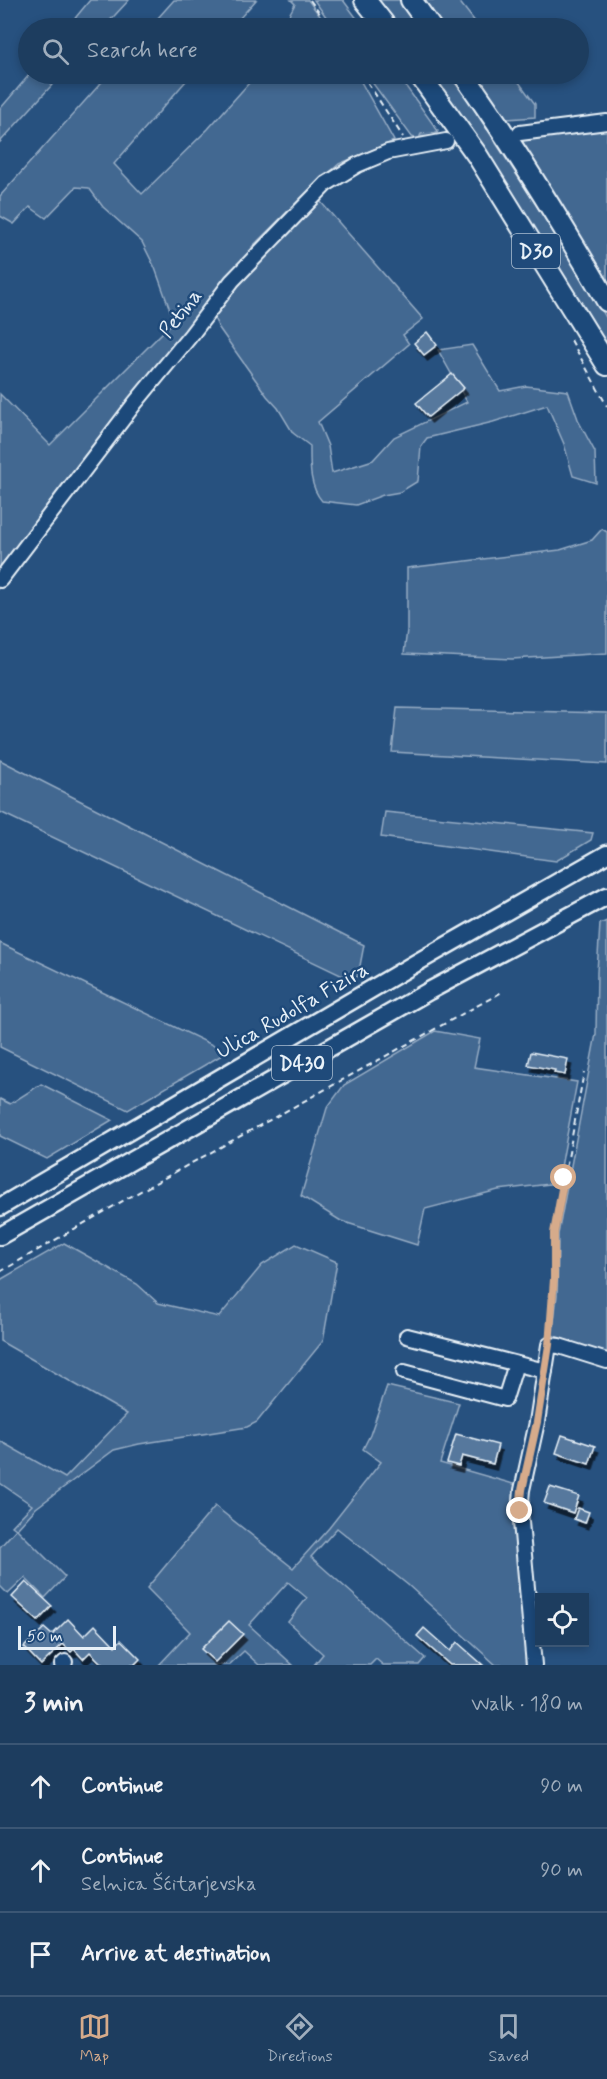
<!DOCTYPE html>
<meta charset="utf-8">
<style>
body{margin:0;font-family:Mynerve,sans-serif;background:#254465;color:#f1f3f6}
.controls{position:absolute;right:18px;bottom:18px;display:grid;overflow:hidden;border-radius:0px;box-shadow:0 3px 9px #0003}
.controls button{width:54px;height:54px;display:grid;place-items:center;padding:0;border:0;border-bottom:2px solid #3b5674;background:#1d3d5f;color:#f1f3f6;font:30px sans-serif}
.scale{position:absolute;left:18px;bottom:15px;width:98px;box-sizing:border-box;padding-left:6px;border:3px solid #e8f1f8;border-top:0;font-size:16px;line-height:21px;white-space:nowrap;color:#e8f1f8;-webkit-text-stroke:4px #1f4a7a;paint-order:stroke}
.stop{position:absolute;width:18px;height:18px;margin:-14px;border:4px solid #d6ab8b;border-radius:50%;background:#fff}
.stop.end{background:#d6ab8b;border-color:#fff;box-shadow:0 2px 6px #0008}
.list{margin:0;padding:0;list-style:none}
h2{display:flex;justify-content:space-between;align-items:center;height:78px;margin:0;padding:0 24px;font-size:26px}
h2 small{font-size:20px;font-weight:400;color:#a0aebd}
.list li{display:grid;grid-template-columns:39px 1fr auto;gap:18px;align-items:center;box-sizing:border-box;height:84px;padding:0 24px;border-top:2px solid #3b5674}
.list b{display:block;font-size:22px;white-space:nowrap}
.list p{margin:0;font-size:20px;white-space:nowrap;color:#a0aebd}
.list em{font-size:20px;font-style:normal;color:#a0aebd}
.icon{flex:none;width:33px;height:33px;fill:none;stroke:currentColor;stroke-width:2;stroke-linecap:round;stroke-linejoin:round}
.map{position:relative;flex:none;width:607px;height:1665px;overflow:hidden}
.search{position:absolute;background:#1d3d5f;box-shadow:0 3px 9px #0003;left:18px;right:18px;top:18px;height:66px;display:flex;align-items:center;gap:15px;box-sizing:border-box;padding:0 21px;border-radius:33px;color:#a0aebd;font-size:22px}
.sheet{height:330px;background:#1d3d5f}
nav{display:flex;justify-content:space-around;align-items:center;box-sizing:border-box;height:84px;border-top:2px solid #3b5674;background:#1d3d5f;font-size:16px;color:#a0aebd}
nav a{display:grid;justify-items:center;gap:3px}
nav .on{color:#d6ab8b}
.map>svg:first-child{display:block}
.green{fill:#436891;stroke:#96acc4;stroke-width:1.5}
.building{fill:#57789d;stroke:#e8f1f8;stroke-width:1.5;filter:url(#shadow)}
.lines{fill:none;stroke-linecap:round;stroke-linejoin:round}
.minor-tunnel{stroke:#446991;stroke-width:14;stroke-dasharray:14 7;stroke-linecap:butt}
.minor-casing{stroke:#e8f1f8;stroke-width:18}
.major-casing{stroke:#e8f1f8;stroke-width:21}
.highway-casing{stroke:#e8f1f8;stroke-width:24}
.path{stroke:#e8f1f8;stroke-width:2;stroke-dasharray:6 4.5;stroke-linecap:butt}
.minor{stroke:#1f4a7a;stroke-width:14}
.major{stroke:#1f4a7a;stroke-width:16}
.highway{stroke:#1f4a7a;stroke-width:20}
.route{stroke:#d6ab8b;stroke-width:8}
.labels{text-anchor:middle;stroke-width:5;stroke-linejoin:round;paint-order:stroke}
.shield{fill:#1f4a7a;stroke:#acbfd2;stroke-width:1.5}
.shield-label{font-size:20px;font-weight:bold;fill:#e8f1f8}
.street-label{font-size:21px;fill:#e8f1f8;stroke:#1f4a7a}
</style>
<div class="map">
<svg width="607" height="1665" viewBox="0 0 607 1665">
<defs>
<filter id="shadow"><feDropShadow dx="3.5" dy="6" stdDeviation="0" flood-color="#0009"/></filter>
</defs>
<rect width="100%" height="100%" fill="#27517f"/>
<filter id="ink" filterUnits="userSpaceOnUse"><feTurbulence type="fractalNoise" baseFrequency=".0167" numOctaves="2"/><feDisplacementMap in="SourceGraphic" scale="12" xChannelSelector="R" yChannelSelector="G"/><feConvolveMatrix kernelMatrix="1 2 1 2 8 2 1 2 1" color-interpolation-filters="sRGB"/></filter>
<g filter="url(#ink)">
<g class="green">
<path d="M90,0H129L103,28H67Z"/>
<path d="M174,0H256L231,28H149Z"/>
<path d="M291,0H308L329,28H282L295,4Z"/>
<path d="M314,0H343L364,28H334Z"/>
<path d="M379,0H399L420,28H400Z"/>
<path d="M421,0H458L480,28H442Z"/>
<path d="M30,74H62L0,142V109Z"/>
<path d="M109,74H192L114,164L142,194L208,129L257,74H356L361,82L394,141L339,164L301,198L252,247L260,262L320,201L423,319L403,335L409,344L318,422L328,446L332,473L373,460L394,437L467,402L438,350L472,345L500,391L526,386L568,391L579,422L595,452L596,483L573,476L564,444L547,405L493,422L427,438L421,446L418,481L400,492L383,495L356,505L322,501C309,486 310,465 310,446L293,433L278,408L267,396L219,328L208,306C133,389 65,479 0,569V394L50,445L174,321L155,268L142,242L103,207L89,188L76,187L46,218L30,207L14,224L0,216V196Z"/>
<path d="M366,74H397L438,131L437,133L421,134L420,136L440,137L420,140L412,137Z"/>
<path d="M432,74H451L576,266L607,319V352C552,257 494,164 432,74Z"/>
<path d="M474,74H513L535,104V117L507,119Z"/>
<path d="M607,128V281L520,141Z"/>
<path d="M602,529L607,532V653L512,659L404,654L407,630V568L560,550L592,540Z"/>
<path d="M397,708L607,713V764L392,752Z"/>
<path d="M0,760L364,945L358,976L351,980L0,812Z"/>
<path d="M385,812L593,833L591,840L556,861L381,837Z"/>
<path d="M607,921V1355L552,1335L557,1295L558,1234L596,1034L597,972L600,924Z"/>
<path d="M0,943L227,1052L128,1110L0,1047Z"/>
<path d="M435,1031L480,1039L474,1067L577,1082L558,1183L498,1190L425,1209L417,1245L341,1221L301,1196L327,1108L344,1085Z"/>
<path d="M41,1084L112,1120L47,1159L0,1136V1099L10,1104Z"/>
<path d="M64,1243L137,1284L158,1303L219,1317L262,1265L296,1244L337,1262L323,1341L257,1422L247,1427L139,1444L114,1450L36,1508L17,1529L65,1577L45,1598L25,1578L8,1594L0,1586V1547L16,1529L12,1526L32,1505L0,1483V1441L65,1478L127,1414L0,1341V1280Z"/>
<path d="M387,1386L459,1403L440,1463L517,1485L529,1665H496L408,1585L337,1528L311,1557L425,1658L419,1665H383L376,1659L370,1665H314L323,1654L288,1622L307,1598L288,1582L249,1625L293,1665H259L244,1651L229,1665H159L190,1632L147,1588L215,1506L293,1568L329,1528L381,1462L363,1449L370,1435Z"/>
</g>
<g class="building">
<path d="M427,332L437,345L424,355L414,343Z"/>
<path d="M452,374L464,388L428,417L416,403Z"/>
<path d="M531,1052L568,1059L565,1075L554,1073L555,1070L528,1065Z"/>
<path d="M456,1434L498,1445L493,1464L462,1456L459,1466L447,1463Z"/>
<path d="M562,1435L595,1446L589,1464L556,1453Z"/>
<path d="M550,1487L579,1496L573,1513L544,1503Z"/>
<path d="M578,1508L589,1512L585,1523L574,1519Z"/>
<path d="M26,1582L52,1606L38,1621L12,1597Z"/>
<path d="M68,1619L84,1636L95,1625L115,1646L121,1640L140,1659L134,1665H103L90,1652L83,1659L74,1649L71,1652L63,1644L41,1665L24,1647L44,1628L52,1635Z"/>
<path d="M229,1621L243,1634L215,1662L201,1649Z"/>
<path d="M424,1628L450,1651L457,1642L483,1665H450L417,1636Z"/>
</g>
<g class="lines">
<path class="minor-tunnel" d="M460,140L512,134"/>
<defs>
<g id="minor">
<path d="M520,133L607,122"/>
<path d="M0,580L135,403L191,335L232,281L326,184L357,165L388,152L446,141"/>
<path d="M407,1336L545,1371"/>
<path d="M404,1372L505,1399L516,1364"/>
<path d="M62,1665L65,1662"/>
<path d="M534,1665L520,1511L522,1490L537,1422L549,1345L559,1346L607,1361"/>
</g>
<g id="major">
<path d="M0,1207L416,963L607,854"/>
<path d="M0,1236L429,991L607,896"/>
</g>
<g id="highway">
<path d="M365,0L387,28"/>
<path d="M411,0L431,28"/>
<path d="M419,74L477,155L607,365"/>
<path d="M463,74C515,147 562,224 607,301"/>
</g>
</defs>
<use href="#minor" class="minor-casing"/>
<use href="#major" class="major-casing"/>
<use href="#highway" class="highway-casing"/>
<g class="path">
<path d="M310,0L330,28"/>
<path d="M362,74L403,137"/>
<path d="M571,340L607,406"/>
<path d="M0,1272L128,1198L504,991"/>
<path d="M550,1333L554,1279V1233L584,1072"/>
</g>
<use href="#minor" class="minor"/>
<use href="#major" class="major"/>
<use href="#highway" class="highway"/>
</g>
</g>
<g class="lines" filter="url(#ink)">
<path class="route" d="M520,1511L522,1490L537,1422L549,1345L554,1279V1233L564,1178"/>
</g>
<g class="labels">
<g class="shield">
<rect x="512" y="234" width="48" height="34" rx="4.5"/>
<rect x="272" y="1046" width="60" height="34" rx="4.5"/>
</g>
<g class="shield-label">
<text x="536" y="258">D30</text>
<text x="302" y="1070">D430</text>
</g>
<g class="street-label">
<text transform="translate(180 313) rotate(-52)" y="7">Petina</text>
<text transform="translate(292 1010) rotate(-30)" y="7">Ulica Rudolfa Fizira</text>
</g>
</g>
</svg>
<div class="controls">
<button><svg class="icon" aria-label="locate" viewBox="0 0 24 24"><circle cx="12" cy="12" r="6"/><path d="M12 2v4M12 18v4M2 12h4M18 12h4"/></svg></button>
</div>
<div class="scale">50 m</div>
<div class="stop" style="left:564px;top:1178px"></div>
<div class="stop end" style="left:520px;top:1511px"></div>
<div class="search"><svg class="icon" aria-label="search" viewBox="0 0 24 24"><circle cx="10" cy="10" r="6"/><path d="M15 15l6 6"/></svg>Search here</div>
</div>
<section class="sheet">
<h2>3 min<small>Walk · 180 m</small></h2>
<ul class="list">
<li><svg class="icon" aria-label="ahead" viewBox="0 0 24 24"><path d="M12 20V5M6 11l6-6 6 6"/></svg><div><b>Continue</b></div><em>90 m</em></li>
<li><svg class="icon" aria-label="ahead" viewBox="0 0 24 24"><path d="M12 20V5M6 11l6-6 6 6"/></svg><div><b>Continue</b><p>Selnica Šćitarjevska</p></div><em>90 m</em></li>
<li><svg class="icon" aria-label="arrive" viewBox="0 0 24 24"><path d="M6 21V4h12l-3 4 3 4H6"/></svg><div><b>Arrive at destination</b></div></li>
</ul>
</section>
<nav>
<a class="on"><svg class="icon" aria-label="map" viewBox="0 0 24 24"><path d="M3 6l6-2 6 2 6-2v14l-6 2-6-2-6 2zM9 4v14M15 6v14"/></svg>Map</a>
<a><svg class="icon" aria-label="directions" viewBox="0 0 24 24"><path d="M12 3l9 9-9 9-9-9zM9 14v-3h6M13 9l2 2-2 2"/></svg>Directions</a>
<a><svg class="icon" aria-label="saved" viewBox="0 0 24 24"><path d="M7 4h10v16l-5-4-5 4z"/></svg>Saved</a>
</nav>
